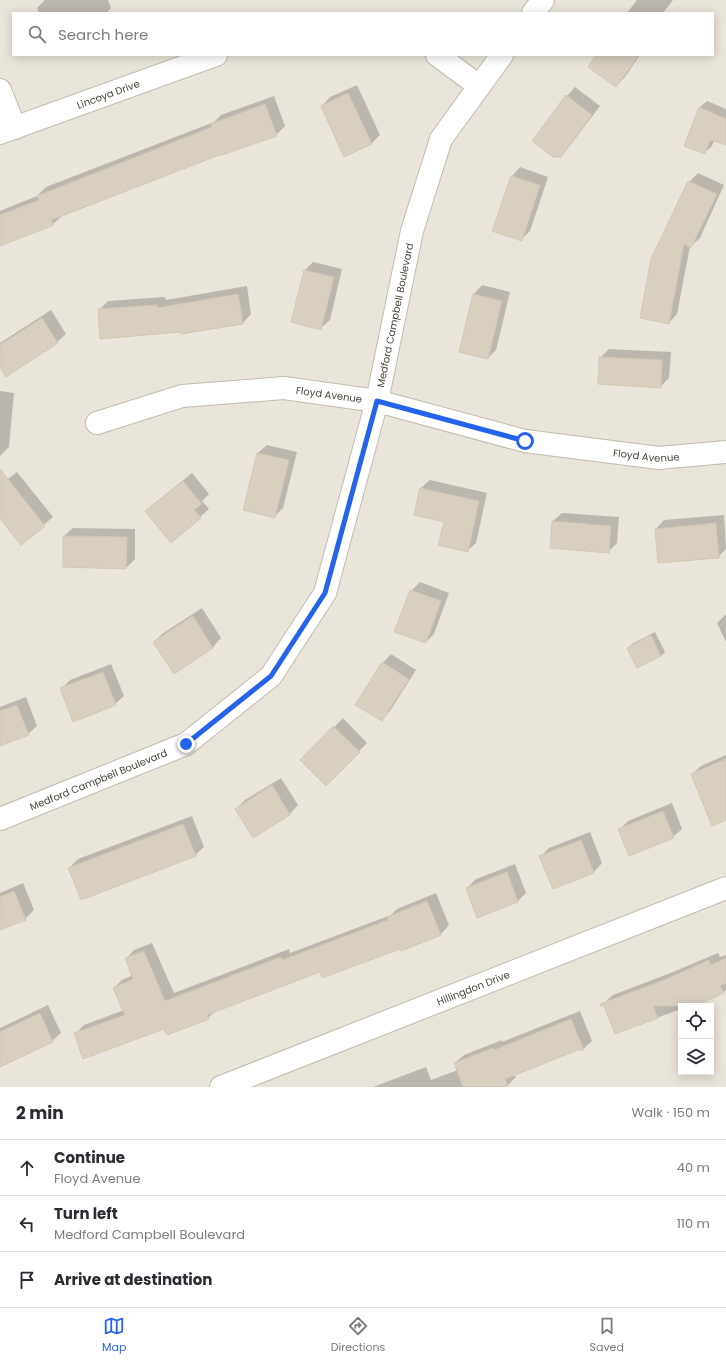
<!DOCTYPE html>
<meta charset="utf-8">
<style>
body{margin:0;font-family:Poppins,sans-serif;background:#f2f2f3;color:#2b2b33}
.controls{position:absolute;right:12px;bottom:12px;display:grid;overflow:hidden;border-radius:0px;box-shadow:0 2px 10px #0003}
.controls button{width:36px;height:36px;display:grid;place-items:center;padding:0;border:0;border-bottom:1px solid #e1e1e2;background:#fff;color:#2b2b33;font:20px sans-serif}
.stop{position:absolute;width:12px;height:12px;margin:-9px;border:3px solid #2563eb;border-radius:50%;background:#fff}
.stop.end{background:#2563eb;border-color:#fff;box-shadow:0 1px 4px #0008}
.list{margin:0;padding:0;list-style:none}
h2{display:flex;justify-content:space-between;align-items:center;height:52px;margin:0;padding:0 16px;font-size:17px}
h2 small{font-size:13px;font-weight:400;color:#7c7c81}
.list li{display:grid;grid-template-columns:26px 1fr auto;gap:12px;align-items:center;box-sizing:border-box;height:56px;padding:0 16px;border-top:1px solid #e1e1e2}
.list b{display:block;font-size:15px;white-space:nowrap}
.list p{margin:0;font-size:13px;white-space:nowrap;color:#7c7c81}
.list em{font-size:13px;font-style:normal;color:#7c7c81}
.icon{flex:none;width:22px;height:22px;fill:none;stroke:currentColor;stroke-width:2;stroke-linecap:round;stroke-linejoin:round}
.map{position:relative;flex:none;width:726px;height:1087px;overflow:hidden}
.search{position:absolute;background:#fff;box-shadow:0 2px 10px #0003;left:12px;right:12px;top:12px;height:44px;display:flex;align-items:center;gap:10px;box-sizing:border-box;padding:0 14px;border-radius:0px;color:#7c7c81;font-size:15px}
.sheet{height:220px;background:#fff}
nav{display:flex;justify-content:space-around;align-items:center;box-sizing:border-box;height:56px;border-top:1px solid #e1e1e2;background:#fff;font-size:11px;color:#7c7c81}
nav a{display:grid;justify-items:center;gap:2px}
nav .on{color:#2563eb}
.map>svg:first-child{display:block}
.residential{fill:#eae5da;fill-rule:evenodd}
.shadow{fill:#0003}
.building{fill:#d8cfc1;stroke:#d3c7b4}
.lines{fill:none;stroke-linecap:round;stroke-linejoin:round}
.minor-casing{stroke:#c2bbae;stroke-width:24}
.minor{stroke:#fff;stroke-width:22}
.route{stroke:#2563eb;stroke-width:5}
.labels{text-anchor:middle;stroke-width:3;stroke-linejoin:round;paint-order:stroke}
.street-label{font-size:10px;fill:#4b4439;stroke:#fff}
</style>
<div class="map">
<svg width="726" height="1087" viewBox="0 0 726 1087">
<rect width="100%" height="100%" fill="#f6f3ec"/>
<path class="residential" d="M0,0H726V1087H0ZM13,13H713V55H13ZM681,1006H711V1072H681Z"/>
<g class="shadow">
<path d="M45,0H108L111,8L106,13H39L37,8Z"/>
<path d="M637,0H673L663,13H627Z"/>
<path d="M598,55H640L625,77L616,86Z"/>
<path d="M357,85L380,135L371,144L322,106L330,97Z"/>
<path d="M575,87L600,106L569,147L560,156L567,96Z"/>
<path d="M274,96L285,126L276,135L222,153L62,216L53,224L0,245V211L37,196L46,187L214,122L221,115Z"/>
<path d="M707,101L726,109V144L714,140L712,146L704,153L699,108Z"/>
<path d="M520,167L548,177L530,231L522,239L493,230L512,176Z"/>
<path d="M698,173L724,185L700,238L691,246H690L677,314L669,323L689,182Z"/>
<path d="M313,262L342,269L330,320L321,328L305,270Z"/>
<path d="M482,285L510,292L496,350L488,358L460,352L474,294Z"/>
<path d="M247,286L251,314L243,323L182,331L99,310L108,301L165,297L166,300Z"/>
<path d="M51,310L66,334L57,342L0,365V343Z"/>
<path d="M609,349L671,352L669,378L660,387L600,358Z"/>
<path d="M0,391L14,393L9,447L0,456Z"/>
<path d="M267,445L297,452L283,508L274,517L258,453Z"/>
<path d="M17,472L53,517L21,544L0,518V485Z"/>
<path d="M192,473L209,494L202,501L209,509L200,517L146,511L155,503Z"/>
<path d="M430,480L487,493L476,543L467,551L421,488Z"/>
<path d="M562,513L619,517L617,543L608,552L553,521Z"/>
<path d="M724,515L726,549L718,557L656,529L664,520Z"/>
<path d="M73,528L135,529V559L126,568L64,566V536Z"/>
<path d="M420,582L449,593L434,634L426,642L411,591Z"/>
<path d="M202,608L221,638L213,647L175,673L154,642L162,634Z"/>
<path d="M726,614V642L717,623Z"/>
<path d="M655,632L665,652L661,656L628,648L632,644Z"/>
<path d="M391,654L416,670L390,711L381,720L383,663Z"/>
<path d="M111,664L124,696L115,704L61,689L70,680Z"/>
<path d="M26,697L37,726L28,734L0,745V707Z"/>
<path d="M343,718L367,743L326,784L302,760Z"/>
<path d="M726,755V819L692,774L701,766Z"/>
<path d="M281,778L298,805L290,814L254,836L236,809L245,800Z"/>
<path d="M672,803L682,829L673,837L620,829L628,821Z"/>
<path d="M192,816L204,847L195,855L69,868L78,859Z"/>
<path d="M590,832L602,863L594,872L553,888L540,857L549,848Z"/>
<path d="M515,864L526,893L518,901L467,888L476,879Z"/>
<path d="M23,883L34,910L25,919L0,929V893Z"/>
<path d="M436,893L449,925L441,934L401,950L400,948L321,971L215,1011L208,1018L165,1028L75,1034L84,1025L124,1010L114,988L122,980L133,975L126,959L134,950L152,943L174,993L289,949L290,953L391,915L397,909Z"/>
<path d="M718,953L720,957L726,955V990L723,993L692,1006H681V1009L615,1033L604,1003L613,995L673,972Z"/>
<path d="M48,1005L61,1033L52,1041L0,1066V1028Z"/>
<path d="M580,1011L592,1041L583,1049H577L514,1074L516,1077L507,1086L504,1087H373L426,1067L431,1080L458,1070L455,1063L464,1055L502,1040V1042Z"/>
</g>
<g class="building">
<path d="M596,55H639L616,87L588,67Z"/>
<path d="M348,93L372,144L344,157L321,106Z"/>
<path d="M566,95L592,115L561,157H553L532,141Z"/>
<path d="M265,104L277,136L222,155V154L51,220L54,225L0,246V215L39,200L37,196L212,127L211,124Z"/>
<path d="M699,107L726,119V145L710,140L705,154L684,146Z"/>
<path d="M511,176L540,185L522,241L492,231Z"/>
<path d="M688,181L717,194L691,248L684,244L669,324L640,318L651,259Z"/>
<path d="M304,270L334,277L321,330L291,322Z"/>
<path d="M238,294L243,324L181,334V332L100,339L98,309L157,305V308Z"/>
<path d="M473,294L502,301L488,359L459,352Z"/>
<path d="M42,318L58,343L6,377L0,367V345Z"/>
<path d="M599,357L662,360L661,388L598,384Z"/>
<path d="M257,453L289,460L275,518L243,510Z"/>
<path d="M0,469L45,526L21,545L0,519Z"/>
<path d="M183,481L202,504L194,510L201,518L171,543L145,511Z"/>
<path d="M420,488L479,501L468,552L438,545L444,522L414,515Z"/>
<path d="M552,521L611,526L609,553L550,548Z"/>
<path d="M716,523L719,558L658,563L655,529Z"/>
<path d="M63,536L127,537L126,569L63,567Z"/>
<path d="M410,590L441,601L426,643L394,632Z"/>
<path d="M193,616L213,648L174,674L153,642Z"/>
<path d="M651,635L661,656L637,668L627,648Z"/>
<path d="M382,662L409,679L382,721L355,705Z"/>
<path d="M103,672L116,705L73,722L60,688Z"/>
<path d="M17,705L29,735L0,746V711Z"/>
<path d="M333,726L360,752L326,786L300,760Z"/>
<path d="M726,759V820L712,826L691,774Z"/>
<path d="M272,785L290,815L253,838L235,809Z"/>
<path d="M663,811L674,838L629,856L618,829Z"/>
<path d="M183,824L196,856L81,900L68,868Z"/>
<path d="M581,840L594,873L553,889L539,856Z"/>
<path d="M507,872L518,902L477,918L466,888Z"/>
<path d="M14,891L26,920L0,930V897Z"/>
<path d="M427,901L441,935L401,951L400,949L322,978L320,972L207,1015L209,1019L167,1035L164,1029L83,1059L74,1033L125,1015L113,988L133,979L125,958L144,951L165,1001L281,957L282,960L388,920L387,917Z"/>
<path d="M726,958V983L720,986L724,993L695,1006H653L658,1018L615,1034L604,1006H600V1004L664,980L709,960L711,965Z"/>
<path d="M40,1013L53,1042L0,1067V1032Z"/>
<path d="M571,1019L584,1050H578L505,1079L508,1087H463L454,1063L493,1048L494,1050Z"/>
</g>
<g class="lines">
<defs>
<g id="minor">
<path d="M533,13L543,0"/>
<path d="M437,55L479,86"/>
<path d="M0,90L15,128"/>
<path id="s1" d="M0,133L216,55"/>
<path id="s2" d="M97,423L182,396L284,388L377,401L525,441L659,458L726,452"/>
<path id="s3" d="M0,819L186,744L271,676L325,593L377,401L412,231L441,139L502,55"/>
<path id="s4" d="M221,1087L726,888"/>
</g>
</defs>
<use href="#minor" class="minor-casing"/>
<use href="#minor" class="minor"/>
</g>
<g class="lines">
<path class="route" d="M186,744L271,676L325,593L377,401L525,441"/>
</g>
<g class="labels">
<g class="street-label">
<text dy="4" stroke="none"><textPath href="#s1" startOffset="115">Lincoya Drive</textPath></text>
<text dy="4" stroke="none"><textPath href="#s3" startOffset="695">Medford Campbell Boulevard</textPath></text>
<text dy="4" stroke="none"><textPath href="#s2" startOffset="237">Floyd Avenue</textPath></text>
<text dy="4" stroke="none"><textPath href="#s2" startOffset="561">Floyd Avenue</textPath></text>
<text dy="4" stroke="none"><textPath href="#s3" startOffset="106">Medford Campbell Boulevard</textPath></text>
<text dy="4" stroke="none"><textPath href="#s4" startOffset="271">Hillingdon Drive</textPath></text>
</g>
</g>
</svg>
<div class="controls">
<button><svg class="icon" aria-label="locate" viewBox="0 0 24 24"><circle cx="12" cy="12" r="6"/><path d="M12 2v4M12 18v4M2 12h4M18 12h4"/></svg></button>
<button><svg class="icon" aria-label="layers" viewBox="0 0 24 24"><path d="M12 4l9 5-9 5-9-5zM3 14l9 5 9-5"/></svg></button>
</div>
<div class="stop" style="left:525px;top:441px"></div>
<div class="stop end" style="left:186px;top:744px"></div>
<div class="search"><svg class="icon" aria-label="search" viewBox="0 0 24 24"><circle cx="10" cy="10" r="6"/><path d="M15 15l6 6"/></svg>Search here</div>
</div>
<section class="sheet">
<h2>2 min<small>Walk · 150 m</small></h2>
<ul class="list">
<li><svg class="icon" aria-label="ahead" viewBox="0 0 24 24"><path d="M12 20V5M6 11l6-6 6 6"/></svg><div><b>Continue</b><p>Floyd Avenue</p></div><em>40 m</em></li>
<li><svg class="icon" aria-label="left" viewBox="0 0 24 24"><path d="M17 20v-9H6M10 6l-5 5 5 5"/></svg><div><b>Turn left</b><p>Medford Campbell Boulevard</p></div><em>110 m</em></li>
<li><svg class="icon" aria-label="arrive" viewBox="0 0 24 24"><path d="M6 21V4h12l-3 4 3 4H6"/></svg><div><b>Arrive at destination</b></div></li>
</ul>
</section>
<nav>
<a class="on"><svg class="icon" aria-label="map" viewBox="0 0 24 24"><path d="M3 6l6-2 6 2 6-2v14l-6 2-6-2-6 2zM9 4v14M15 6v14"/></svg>Map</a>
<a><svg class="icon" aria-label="directions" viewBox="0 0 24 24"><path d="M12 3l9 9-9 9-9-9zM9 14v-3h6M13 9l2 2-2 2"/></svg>Directions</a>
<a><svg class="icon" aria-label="saved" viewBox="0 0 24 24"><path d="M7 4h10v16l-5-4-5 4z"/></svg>Saved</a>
</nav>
